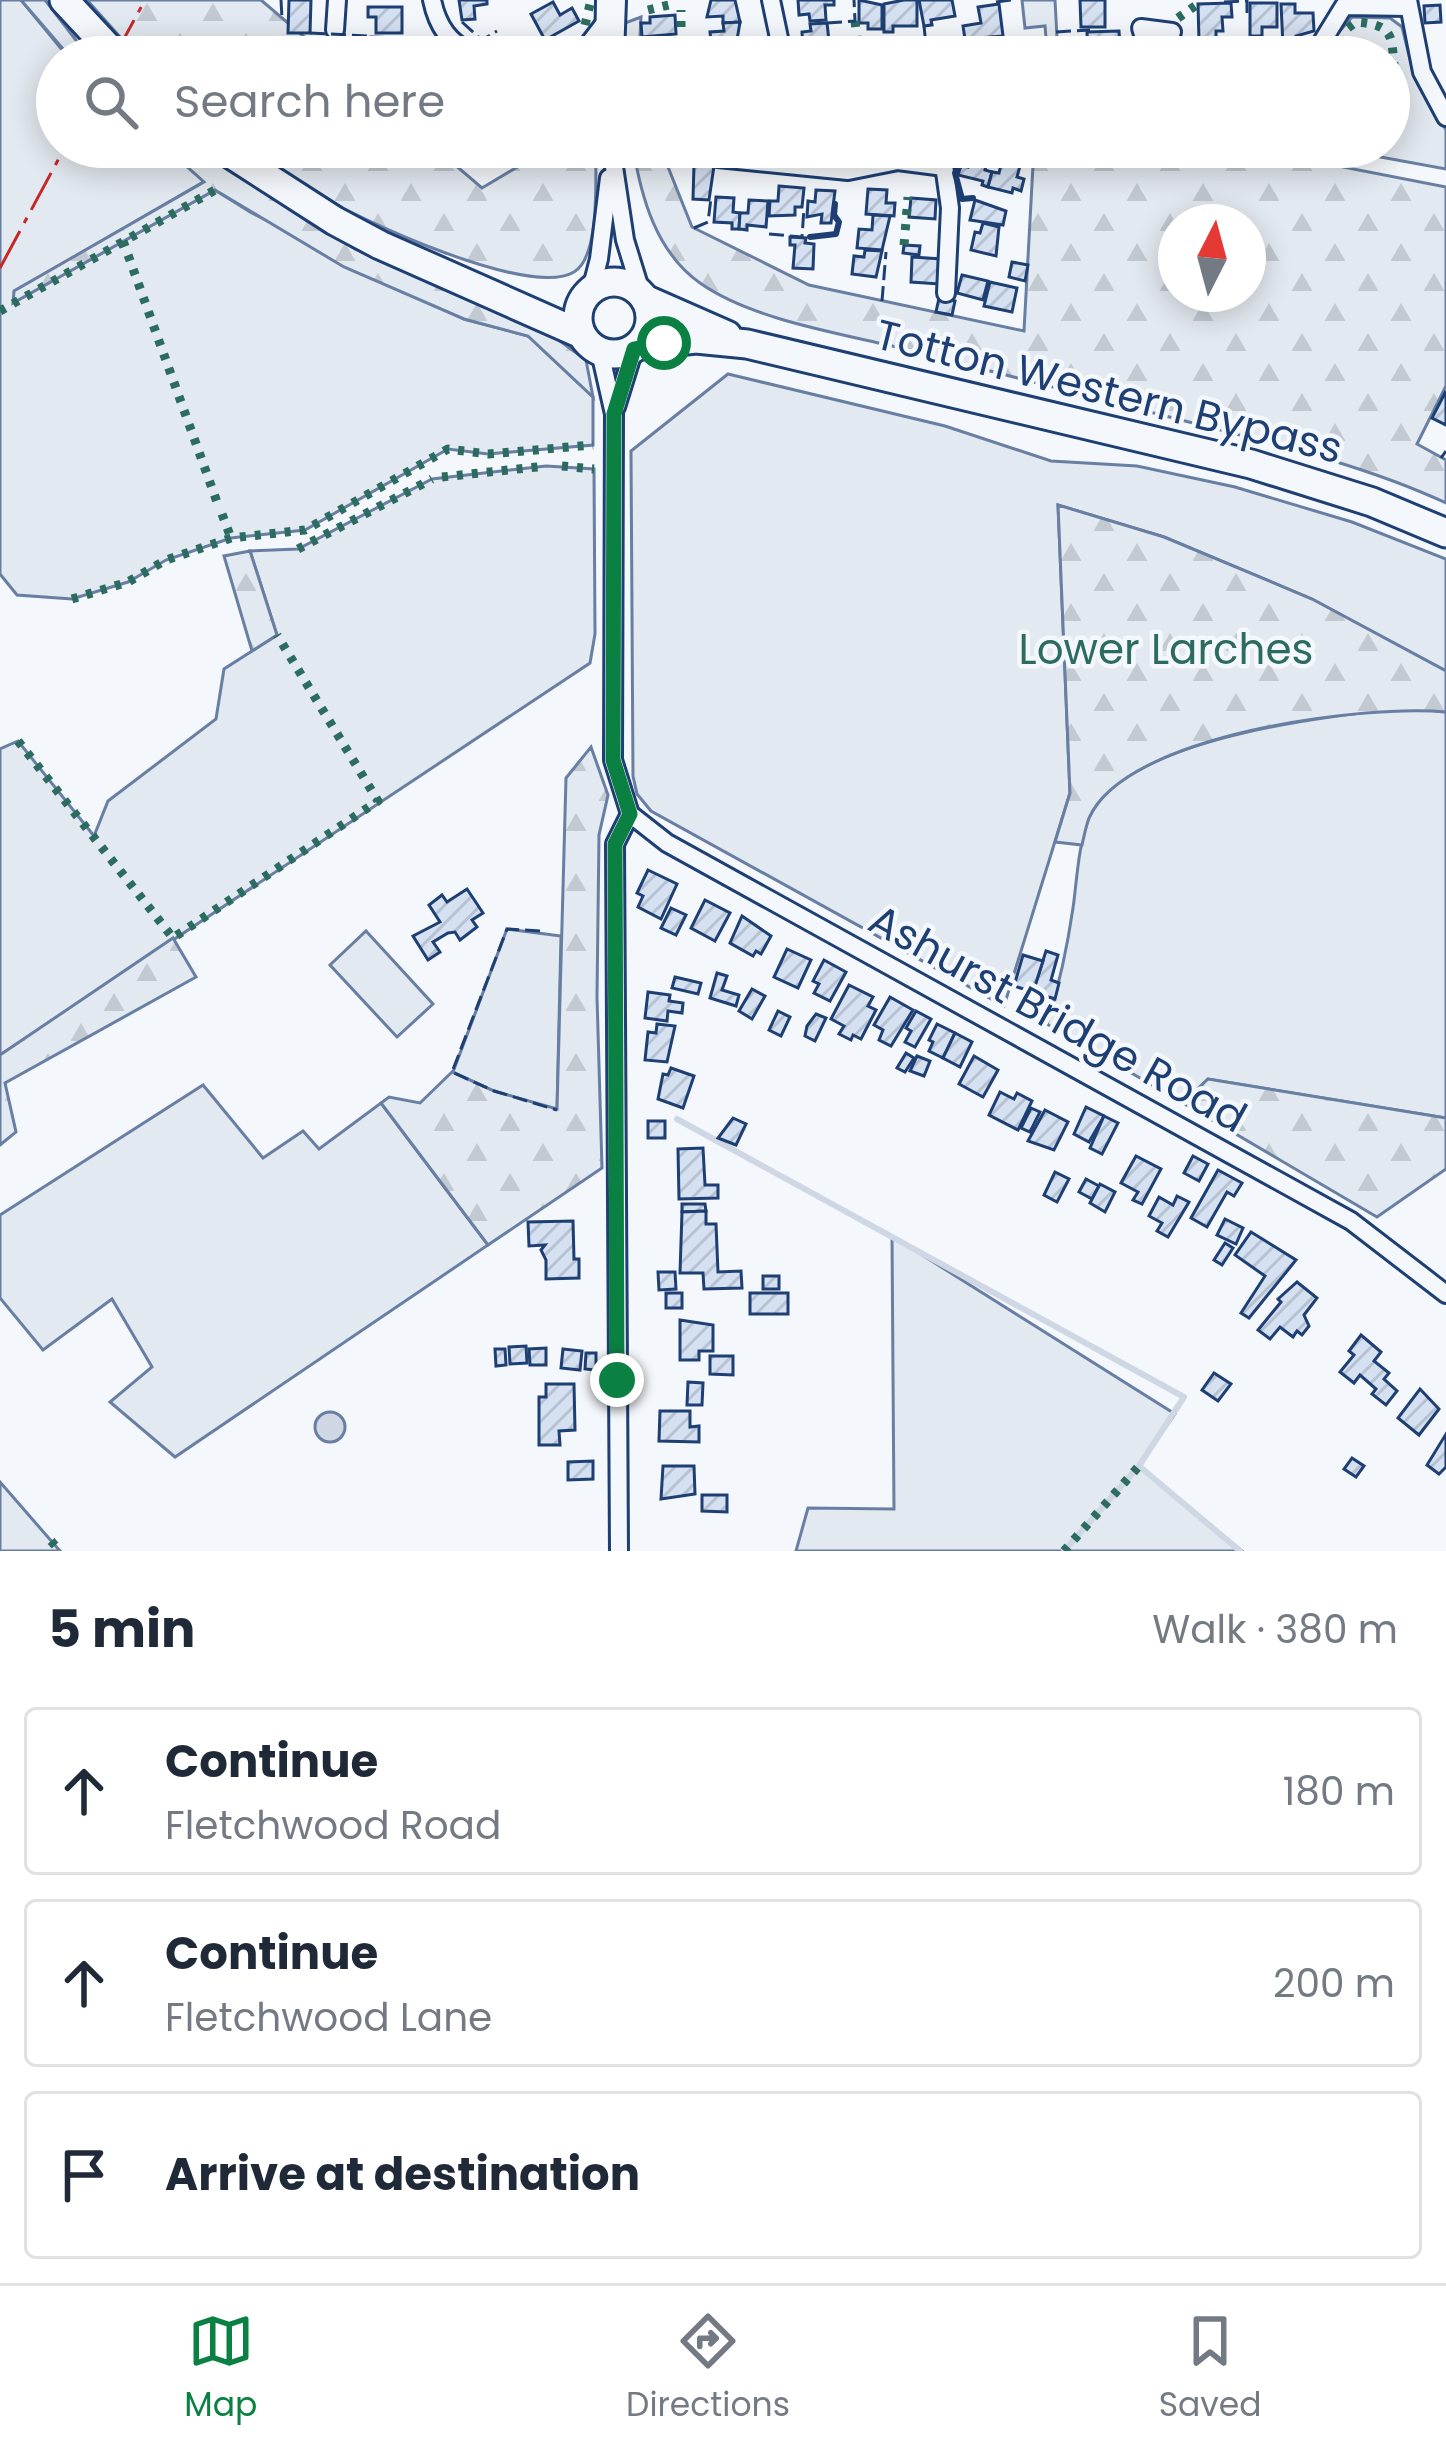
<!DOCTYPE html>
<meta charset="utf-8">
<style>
body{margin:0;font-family:Poppins,sans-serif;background:#f6f6f7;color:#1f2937}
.compass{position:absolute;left:1158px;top:204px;width:108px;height:108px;border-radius:50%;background:#fff;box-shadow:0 6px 30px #0003;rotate:6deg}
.stop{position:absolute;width:36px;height:36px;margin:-27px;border:9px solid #0b8043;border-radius:50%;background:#fff}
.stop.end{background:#0b8043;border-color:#fff;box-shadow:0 3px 12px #0008}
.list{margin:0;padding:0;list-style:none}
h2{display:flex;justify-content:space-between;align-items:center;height:156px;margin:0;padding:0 48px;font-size:51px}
h2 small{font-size:39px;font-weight:400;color:#747a83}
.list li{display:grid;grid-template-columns:78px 1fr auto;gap:36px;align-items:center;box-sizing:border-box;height:168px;margin:0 24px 24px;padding:0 24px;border:3px solid #e0e1e3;border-radius:12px}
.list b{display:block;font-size:45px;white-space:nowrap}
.list p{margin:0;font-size:39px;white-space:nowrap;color:#747a83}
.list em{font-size:39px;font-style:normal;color:#747a83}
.icon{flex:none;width:66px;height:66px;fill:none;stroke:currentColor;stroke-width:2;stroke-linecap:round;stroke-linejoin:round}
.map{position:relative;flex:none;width:1446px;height:1551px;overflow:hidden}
.search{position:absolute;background:#fff;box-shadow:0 6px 30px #0003;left:36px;right:36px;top:36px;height:132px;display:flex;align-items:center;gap:30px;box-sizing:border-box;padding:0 42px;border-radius:66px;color:#747a83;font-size:45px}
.sheet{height:732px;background:#fff}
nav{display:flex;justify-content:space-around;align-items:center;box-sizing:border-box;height:168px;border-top:3px solid #e0e1e3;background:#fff;font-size:33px;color:#747a83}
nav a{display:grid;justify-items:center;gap:6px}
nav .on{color:#0b8043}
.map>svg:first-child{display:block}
.green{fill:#e3e9f0;stroke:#687fa3;stroke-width:3}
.forest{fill:url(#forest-firs);stroke:#687fa3;stroke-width:3;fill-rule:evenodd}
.water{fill:#cfd7e4;stroke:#687fa3;stroke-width:3}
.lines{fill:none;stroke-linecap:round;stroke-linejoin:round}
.stream{stroke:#cfd7e4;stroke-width:6}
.building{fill:url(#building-hatch);stroke:#1d3f73;stroke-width:3}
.minor-casing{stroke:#1d3f73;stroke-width:22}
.primary-casing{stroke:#1d3f73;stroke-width:33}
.minor{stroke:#f4f7fb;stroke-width:16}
.primary{stroke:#f4f7fb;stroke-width:27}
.hedge{stroke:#2c6c60;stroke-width:9;stroke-dasharray:6 9;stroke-linecap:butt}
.fence{stroke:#1d3f73;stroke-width:3;stroke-dasharray:15 6;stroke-linecap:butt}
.wall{stroke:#1d3f73;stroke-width:6}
.power{stroke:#c62828;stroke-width:3;stroke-dasharray:42 9 6 9;stroke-linecap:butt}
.route{stroke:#0b8043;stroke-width:15}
.labels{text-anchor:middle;stroke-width:9;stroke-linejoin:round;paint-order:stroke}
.street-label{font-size:42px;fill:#1d3f73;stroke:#f4f7fb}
.park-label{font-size:42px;fill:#2c6c60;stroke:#f4f7fb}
</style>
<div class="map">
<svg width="1446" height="1551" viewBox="0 0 1446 1551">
<defs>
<pattern id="forest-firs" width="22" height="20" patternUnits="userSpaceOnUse" patternTransform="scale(3)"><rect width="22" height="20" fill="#e3e9f0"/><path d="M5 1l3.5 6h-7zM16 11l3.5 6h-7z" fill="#c2c9d1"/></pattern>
<pattern id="building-hatch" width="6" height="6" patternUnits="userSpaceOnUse" patternTransform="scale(3)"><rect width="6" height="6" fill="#d5e0f0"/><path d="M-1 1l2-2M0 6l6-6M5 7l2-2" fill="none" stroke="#b6c1d1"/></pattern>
</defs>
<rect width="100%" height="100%" fill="#f4f7fb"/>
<g class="green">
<path d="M0,0H21L68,57H57V147H165L205,181L15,291L14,302L215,190L250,212L464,319L528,336L593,397V445L488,454L448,449L305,530L231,538L166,560L128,582L72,599L17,595L0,574Z"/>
<path d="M1352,17L1390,18L1402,27L1414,76L1446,130V169L1326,147H1389V57H1317Z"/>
<path d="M728,374L945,426L1051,461L1137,466L1235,487L1352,522L1446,559V671L1312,599L1164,537L1058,505L1070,793L1004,1006L651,811L637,794L633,776L631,451Z"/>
<path d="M546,466L594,469L595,634L590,663L0,1055V749L18,741L94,836L108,801L216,719L224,669L277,635L250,551L298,549L432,479Z"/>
<path d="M1408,708L1446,712V1118L1208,1079L1183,1103L1047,1024C1059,986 1067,949 1073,908C1077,880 1078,846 1089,818C1123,738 1332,715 1408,708Z"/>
<path d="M507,929L561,936L557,1110L494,1091L453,1072Z"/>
<path d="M366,931L433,1004L397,1037L330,965Z"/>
<path d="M203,1085L263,1158L303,1131L319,1149L381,1103L488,1245L175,1457L110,1402L152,1367L112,1299L43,1350L0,1298V1215Z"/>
<path d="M892,1236L1175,1414L1139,1466L1242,1551H796L808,1508L894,1509Z"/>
<path d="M0,1482L60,1551H0Z"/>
</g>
<g class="forest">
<path d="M21,0H45L89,57H70Z"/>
<path d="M87,0H261L328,57H138Z"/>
<path d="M1022,0H1055L1058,57H927L956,45L1046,38L1045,26L1025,28Z"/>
<path d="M641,17L639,57H622L625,23Z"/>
<path d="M165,147H202L355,249L538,325L586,360L593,397L528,336L464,319L344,267L215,190L13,303L14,291L204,182Z"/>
<path d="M252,147H434L482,188L551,147H596C595,176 601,256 574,272C529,299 355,218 312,191C291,178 271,162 252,147Z"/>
<path d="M633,147H660L692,227L809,285L1024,331L1034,147H1241L1446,187V386L1417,444L1446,460V503C1366,466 1278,445 1193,423C1098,399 1003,374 909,350C845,334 754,321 700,283C656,252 641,197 633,147ZM1176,222H1248V294H1176Z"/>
<path d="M1058,505L1164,537L1312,599L1446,671V712C1365,704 1126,734 1089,818C1086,826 1084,836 1082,845L1055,842L1070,793Z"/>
<path d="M250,551L277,635L252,651L224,556Z"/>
<path d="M591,747L608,795L599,835L597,997L602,1168L488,1245L381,1103L389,1097L420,1103L452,1072L494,1091L557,1109L566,778Z"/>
<path d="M173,938L196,977L5,1083L16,1132L0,1145V1055Z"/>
<path d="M1208,1079L1446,1118V1169L1377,1217L1183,1103Z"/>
</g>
<circle class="water" cx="330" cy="1427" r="15"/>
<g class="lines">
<g class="stream">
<path d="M677,1119L1184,1397L1139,1466L1240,1551"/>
<path d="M1064,1551L1139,1466"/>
</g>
</g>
<g class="building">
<path d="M289,0H311L310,33H288Z"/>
<path d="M459,0H487V4L474,6L475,19L462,20Z"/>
<path d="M711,0H735L740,22L723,23V16L707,17Z"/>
<path d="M798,0H834V5H825L826,20L810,21L809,14L799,15Z"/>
<path d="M859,0L882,5V29H868V23H859Z"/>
<path d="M904,0H917V26H893V32H884V4Z"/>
<path d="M919,0H952L955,16L931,20L932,25L924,26Z"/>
<path d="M1080,0H1105V27H1081Z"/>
<path d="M553,2L560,15L572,8L579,21L545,40L531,14Z"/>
<path d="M1231,3L1232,17H1222L1223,31H1216V41H1199L1198,4Z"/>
<path d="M1250,3H1277V27H1262V36H1250Z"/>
<path d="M999,4L1003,36L965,39L963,26L981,23L978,7Z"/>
<path d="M1281,4H1295V13H1313L1314,31L1296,36L1297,45L1283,46Z"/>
<path d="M1440,5L1441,22L1425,23L1424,6Z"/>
<path d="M368,7H402V33H376V17H368Z"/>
<path d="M675,15L676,34L642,37L641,23H650V17Z"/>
<path d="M740,22L737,40L745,39L746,47L712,52L710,32L724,31L723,23Z"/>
<path d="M827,23L829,41H836V46L803,51L802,32L811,31L810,24Z"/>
<path d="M1119,31L1121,57H1088L1087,32Z"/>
<path d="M371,37L399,38L398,57H370Z"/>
<path d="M477,147H501V166L468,165L469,156H477Z"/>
<path d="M677,147H694L693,162H676Z"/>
<path d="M806,147H841L840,157L806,154Z"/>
<path d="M971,153L988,157L985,170L992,172L988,187L982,185L983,181L958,175L961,165L968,167Z"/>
<path d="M1003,156L1020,166L1017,177L1024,179L1021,191L1013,188L1012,193L988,187L992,172L999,173Z"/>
<path d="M694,165L714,166L709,200L693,199Z"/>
<path d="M779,186L804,188L802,207H795V215L769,216L770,201H778Z"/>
<path d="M868,189L887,190L886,203H895L894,216L866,214Z"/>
<path d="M816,190L835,191L831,223H821L822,214L807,217L808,201L815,202Z"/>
<path d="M716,197L734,198L733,212L740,213L739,229H732V223L714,222Z"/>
<path d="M911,198L936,200L935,219L909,217Z"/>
<path d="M749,200L768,201L766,227L747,225V230L739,229L740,213H748Z"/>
<path d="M975,200L1006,211L1003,225L970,220Z"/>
<path d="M873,215L890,216L882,250L857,248L859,229L872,230Z"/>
<path d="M983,223L999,227L996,256L971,250L975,232L980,233Z"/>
<path d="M790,237L806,238L805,243L814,244L813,269L793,268L795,245H790Z"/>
<path d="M904,245L920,246L919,255L903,253Z"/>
<path d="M865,250L882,251L876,277L852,274L854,256L864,257Z"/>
<path d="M912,257L941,259L939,284L911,282Z"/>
<path d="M1012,262L1028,265L1025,281L1009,277Z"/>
<path d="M962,275L988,281L983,300L957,293Z"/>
<path d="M990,282L1017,288L1012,312L984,306Z"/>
<path d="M939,298L955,301L952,315L936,312Z"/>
<path d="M1446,391V425L1432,418Z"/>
<path d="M648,870L677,884L661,919L638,907L643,896L637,893Z"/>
<path d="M467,889L483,913L472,920L477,927L460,940L455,932L448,933L433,942L440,952L428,960L413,936L440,922L429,905L442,895L447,902Z"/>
<path d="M705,900L730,913L715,941L691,928Z"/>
<path d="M671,908L686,915L676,935L661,928Z"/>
<path d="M742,916L771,936L761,954L756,951L753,956L730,943Z"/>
<path d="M787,949L811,960L798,988L774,977Z"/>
<path d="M1046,951L1058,955L1051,980L1059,983L1055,999L1033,992Z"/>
<path d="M1023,955L1043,961L1033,992L1014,986Z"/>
<path d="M824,960L846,972L830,1001L814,993L819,984L813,981Z"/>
<path d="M717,973L727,976L722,990L739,995L736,1006L710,998Z"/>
<path d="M675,977L701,983L698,994L672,988Z"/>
<path d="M849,985L873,997L868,1006L876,1010L861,1039L853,1035L851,1040L839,1034L844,1026L831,1019Z"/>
<path d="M752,989L765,996L752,1019L739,1011Z"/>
<path d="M648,992L670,995L669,1001L683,1003L682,1013L668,1011L667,1021L645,1018Z"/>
<path d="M890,997L913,1010L891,1046L879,1040L883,1030L874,1025Z"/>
<path d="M778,1011L790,1017L781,1036L769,1030Z"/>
<path d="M916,1011L931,1019L915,1047L905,1042L911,1031L906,1028Z"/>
<path d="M816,1014L826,1018L815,1041L805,1036L807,1026Z"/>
<path d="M657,1024L675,1026L667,1062L645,1060L648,1032L656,1033Z"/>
<path d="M937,1024L955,1033L943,1058L929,1051L933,1042L929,1040Z"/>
<path d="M955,1033L972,1042L960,1067L943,1058Z"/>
<path d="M906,1053L914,1058L905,1072L897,1068Z"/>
<path d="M917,1056L930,1061L924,1076L910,1071Z"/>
<path d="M974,1056L998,1070L983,1097L959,1084Z"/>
<path d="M671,1068L694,1076L683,1108L658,1099L663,1074L668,1075Z"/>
<path d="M1000,1092L1014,1099L1017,1093L1032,1101L1018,1130L989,1115Z"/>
<path d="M1086,1107L1104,1116L1089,1142L1074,1134Z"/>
<path d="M1031,1108L1040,1112L1030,1132L1021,1128Z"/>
<path d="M1045,1110L1068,1122L1054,1150L1028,1141Z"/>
<path d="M1104,1116L1118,1123L1102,1154L1090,1148Z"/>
<path d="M733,1118L746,1124L736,1145L718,1138Z"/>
<rect x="648" y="1121" width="17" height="17"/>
<path d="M703,1148L705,1185H718V1198L679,1199L678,1149Z"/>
<path d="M1136,1156L1161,1169L1142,1204L1133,1200L1138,1192L1121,1183Z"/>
<path d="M1193,1156L1208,1164L1199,1181L1184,1173Z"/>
<path d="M1218,1170L1242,1183L1234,1196L1227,1192L1207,1227L1191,1218Z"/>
<path d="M1055,1172L1069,1179L1057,1202L1044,1195Z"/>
<path d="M1086,1179L1099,1186L1092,1199L1079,1192Z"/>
<path d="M1100,1184L1115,1192L1105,1212L1090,1203Z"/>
<path d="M1177,1196L1189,1202L1168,1237L1157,1231L1162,1223L1149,1216L1159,1197L1173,1205Z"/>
<path d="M682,1204H705L706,1211L682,1212Z"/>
<path d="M706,1211V1224H716L718,1272L741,1271L742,1288L704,1289L703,1273H680L682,1212Z"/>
<path d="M1225,1219L1243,1228L1236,1244L1217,1235Z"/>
<path d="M573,1221L574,1259H579V1278L546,1279V1260L541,1250L545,1245L529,1246L528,1222Z"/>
<path d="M1251,1232L1296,1260L1249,1318L1241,1313L1265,1276L1235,1255Z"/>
<path d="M1225,1243L1233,1248L1222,1265L1214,1260Z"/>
<path d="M658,1272H675L676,1289L659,1290Z"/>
<rect x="763" y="1276" width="16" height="13"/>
<path d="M1297,1282L1317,1298L1304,1315L1309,1326L1302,1335L1297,1331L1293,1337L1280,1327L1270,1339L1258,1330L1281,1302L1278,1299Z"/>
<rect x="666" y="1293" width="16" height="15"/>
<rect x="750" y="1293" width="38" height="21"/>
<path d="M680,1320L713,1325V1351H699V1360H680Z"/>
<path d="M1361,1335L1381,1352L1374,1361L1389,1373L1384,1379L1397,1391L1386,1405L1372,1394L1376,1389L1360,1375L1354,1383L1340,1372L1354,1355L1349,1351Z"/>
<path d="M526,1346L527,1363L510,1364L509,1347Z"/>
<path d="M546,1348V1365H530L529,1349Z"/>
<path d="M495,1349H505L506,1365L496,1366Z"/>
<path d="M563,1349L582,1351L580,1370L561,1368Z"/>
<path d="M586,1353H596V1370L585,1369Z"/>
<path d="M710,1356H733V1375L710,1374Z"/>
<path d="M1214,1373L1231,1384L1218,1401L1202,1390Z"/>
<path d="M688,1382L703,1383L702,1405H687Z"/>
<path d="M546,1384H574L575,1430L559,1431L560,1445H539V1397H546Z"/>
<path d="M1420,1389L1439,1409L1419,1435L1398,1418Z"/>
<path d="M660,1411H690V1427L699,1426V1442L659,1441Z"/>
<path d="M1446,1434V1467L1439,1474L1427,1465Z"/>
<path d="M1352,1458L1364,1466L1356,1477L1344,1469Z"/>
<path d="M593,1461V1479L568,1480V1462Z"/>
<path d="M663,1466H694L695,1494L661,1499Z"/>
<path d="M702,1495H727V1512L702,1511Z"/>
</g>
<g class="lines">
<defs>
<g id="minor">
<path d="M432,0C447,73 508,54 566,57"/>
<path d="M771,0L783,57"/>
<path d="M1408,0L1422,72L1446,117"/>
<path d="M335,30L337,0"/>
<path d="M565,57L588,45L604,24"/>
<path d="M604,57L605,0"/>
<path d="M615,57L617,0"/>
<path d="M1150,57L1141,28L1172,32"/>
<path d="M1304,57L1317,50L1344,6L1408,7"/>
<path d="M611,147L625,240L642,295"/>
<path d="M718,158L848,171L898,161L944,167"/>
<path d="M591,290L599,259L609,178"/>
<path d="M946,293L950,208L944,165L955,147"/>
<path d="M600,352L614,414L613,760L630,814"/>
<path d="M616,407L634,349"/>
<path d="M630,814L667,843L1351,1221L1446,1294"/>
<path d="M619,1551L615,844L630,814"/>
</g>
<g id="primary">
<path d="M64,0L117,57"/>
<path d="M220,147L335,221L380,245L581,334"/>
<circle cx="614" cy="318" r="36"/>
<path d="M645,299L727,335"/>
<path d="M639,345L696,339L747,344L1251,464L1372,502L1446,533"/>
</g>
</defs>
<use href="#minor" class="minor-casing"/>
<use href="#primary" class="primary-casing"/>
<use href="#minor" class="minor"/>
<use href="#primary" class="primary"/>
<g class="hedge">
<path d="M648,10L677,3"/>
<path d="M1178,18L1195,6"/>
<path d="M855,21L859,57"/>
<path d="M585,25L591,0"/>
<path d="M1348,28L1356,22C1401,25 1389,42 1396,79"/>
<path d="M681,57V10"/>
<path d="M123,241L217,502"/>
<path d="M904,245L908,197"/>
<path d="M0,311L215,190"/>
<path d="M562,466L594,469"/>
<path d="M442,477L546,466"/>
<path d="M222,514L231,538"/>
<path d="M298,549L432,479"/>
<path d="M72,599L128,582L166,560L231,538L305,530L448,449L488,454L593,445"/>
<path d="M18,741L173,938L378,801L277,635"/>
<path d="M51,1541L60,1551"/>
<path d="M1064,1551L1139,1466"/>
</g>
<g class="fence">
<path d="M281,0L282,18"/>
<path d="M996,2L1011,0"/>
<path d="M1224,2L1247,1V13"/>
<path d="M462,22L482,40L497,31"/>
<path d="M827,23L855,21L854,0"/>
<path d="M924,26L927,55"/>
<path d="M1056,32L1090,30"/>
<path d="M310,33L369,36"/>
<path d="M1173,45L1242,44L1243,57"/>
<path d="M694,228L708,222L711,198"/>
<path d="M769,234L802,237L804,208"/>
<path d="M882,301L886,252"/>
<path d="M1441,458L1446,451"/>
<path d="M540,931L507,929L452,1072L494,1091L557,1110"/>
</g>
<g class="wall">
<path d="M1248,43V50L1280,49"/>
<path d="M1173,45V57"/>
<path d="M905,147L914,152L938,147"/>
<path d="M962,163L955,173L962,199L973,198"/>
<path d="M810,237L836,234L839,222L834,215L835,204"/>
</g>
<g class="power">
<path d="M114,57L145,0"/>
<path d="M0,268L65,147"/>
</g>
</g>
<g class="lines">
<path class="route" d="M617,1380L615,844L630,814L613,760L614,414L634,349L664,343"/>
</g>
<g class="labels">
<g class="street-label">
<text transform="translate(1109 391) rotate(14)" y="15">Totton Western Bypass</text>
<text transform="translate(1058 1018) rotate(29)" y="15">Ashurst Bridge Road</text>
</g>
<g class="park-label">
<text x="1166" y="664">Lower Larches</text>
</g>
</g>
</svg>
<svg class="compass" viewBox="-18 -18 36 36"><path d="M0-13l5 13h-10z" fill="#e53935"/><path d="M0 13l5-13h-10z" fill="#747a83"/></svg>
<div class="stop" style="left:664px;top:343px"></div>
<div class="stop end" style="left:617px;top:1380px"></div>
<div class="search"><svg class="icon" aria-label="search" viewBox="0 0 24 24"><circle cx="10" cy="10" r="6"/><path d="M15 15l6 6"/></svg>Search here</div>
</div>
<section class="sheet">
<h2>5 min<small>Walk · 380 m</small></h2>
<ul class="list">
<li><svg class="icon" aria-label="ahead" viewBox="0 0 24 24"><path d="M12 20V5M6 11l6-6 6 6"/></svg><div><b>Continue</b><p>Fletchwood Road</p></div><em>180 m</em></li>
<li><svg class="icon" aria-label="ahead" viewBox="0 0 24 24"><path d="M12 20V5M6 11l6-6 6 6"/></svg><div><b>Continue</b><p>Fletchwood Lane</p></div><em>200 m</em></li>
<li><svg class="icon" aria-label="arrive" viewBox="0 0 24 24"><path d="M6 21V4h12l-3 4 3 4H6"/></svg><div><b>Arrive at destination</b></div></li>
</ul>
</section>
<nav>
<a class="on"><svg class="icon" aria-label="map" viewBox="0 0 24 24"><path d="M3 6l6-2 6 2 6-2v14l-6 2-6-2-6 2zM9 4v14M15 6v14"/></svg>Map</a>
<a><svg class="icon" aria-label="directions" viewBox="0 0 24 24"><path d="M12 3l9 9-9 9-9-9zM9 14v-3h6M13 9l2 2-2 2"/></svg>Directions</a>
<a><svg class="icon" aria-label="saved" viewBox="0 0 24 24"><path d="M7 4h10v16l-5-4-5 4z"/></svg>Saved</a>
</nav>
